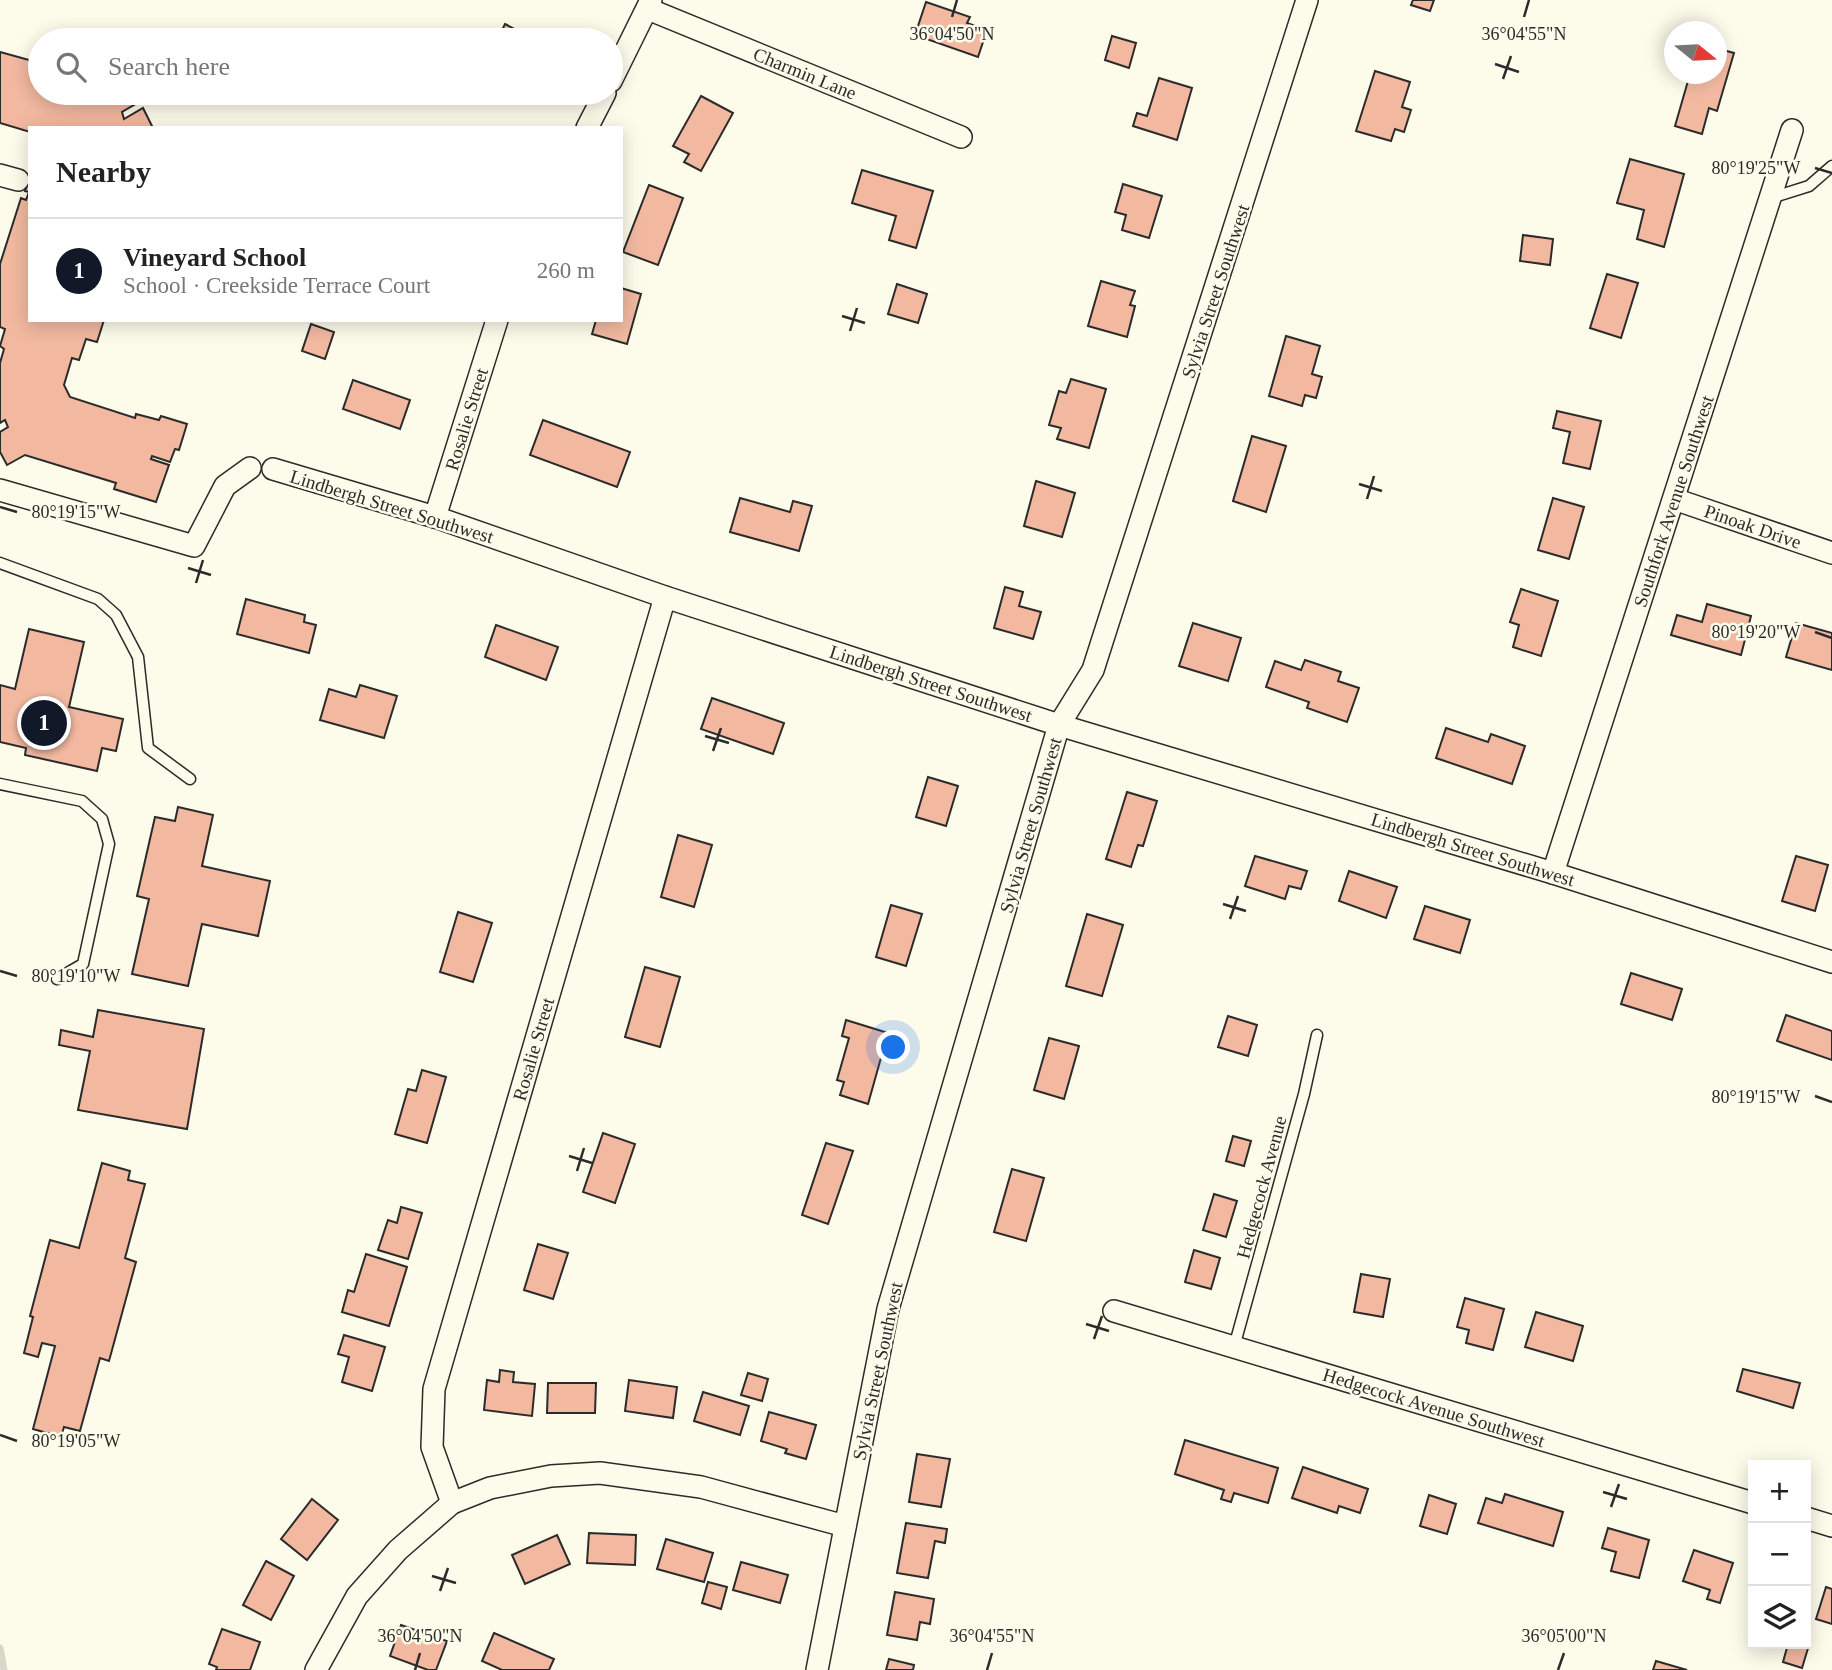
<!DOCTYPE html>
<meta charset="utf-8">
<style>
body{margin:0;font-family:Georgia,serif;background:#f6f6f6;color:#222}
.controls{position:absolute;right:21px;bottom:21px;display:grid;overflow:hidden;border-radius:0px;box-shadow:0 4px 18px #0003}
.controls button{width:63px;height:63px;display:grid;place-items:center;padding:0;border:0;border-bottom:2px solid #e0e0e0;background:#fff;color:#222;font:35px sans-serif}
.compass{position:absolute;left:1664px;top:21px;width:63px;height:63px;border-radius:50%;background:#fff;box-shadow:0 4px 18px #0003;rotate:108deg}
.you{position:absolute;left:894px;top:1048px;width:24px;height:24px;margin:-18px;border:5px solid #fff;border-radius:50%;background:#1a73e8;box-shadow:0 0 0 10px #1a73e833}
.badge{display:grid;place-items:center;width:46px;height:46px;border-radius:50%;background:#111827;color:#fff;font-size:23px;font-weight:700}
.pin{position:absolute;translate:-50% -50%;border:4px solid #fff;box-shadow:0 2px 7px #0006}
.list{margin:0;padding:0;list-style:none}
h2{display:flex;justify-content:space-between;align-items:center;height:91px;margin:0;padding:0 28px;font-size:30px}
h2 small{font-size:23px;font-weight:400;color:#767676}
.list li{display:grid;grid-template-columns:46px 1fr auto;gap:21px;align-items:center;box-sizing:border-box;height:105px;padding:0 28px;border-top:2px solid #e0e0e0}
.list b{display:block;font-size:26px;white-space:nowrap}
.list p{margin:0;font-size:23px;white-space:nowrap;color:#767676}
.list em{font-size:23px;font-style:normal;color:#767676}
.icon{flex:none;width:38px;height:38px;fill:none;stroke:currentColor;stroke-width:2;stroke-linecap:round;stroke-linejoin:round}
.map{position:relative;flex:none;width:1832px;height:1670px;overflow:hidden}
.search{position:absolute;background:#fff;box-shadow:0 4px 18px #0003;left:28px;top:28px;width:595px;height:77px;display:flex;align-items:center;gap:18px;box-sizing:border-box;padding:0 24px;border-radius:38px;color:#767676;font-size:26px}
.panel{position:absolute;background:#fff;box-shadow:0 4px 18px #0003;left:28px;top:126px;width:595px;height:196px;border-radius:0px}
.map>svg:first-child{display:block}
.lines{fill:none;stroke-linecap:round;stroke-linejoin:round}
.stream{stroke:#d8d7c9;stroke-width:7}
.building{fill:#f2b8a0;stroke:#2b2b2b;stroke-width:2}
.service-casing{stroke:#2b2b2b;stroke-width:13}
.minor-casing{stroke:#2b2b2b;stroke-width:24}
.service{stroke:#fdfbea;stroke-width:10}
.minor{stroke:#fdfbea;stroke-width:21}
.ticks{fill:none;stroke:#2b2b2b;stroke-width:2.5}
.labels{text-anchor:middle;stroke-width:5;stroke-linejoin:round;paint-order:stroke}
.street-label{font-size:19px;fill:#2b2b2b;stroke:#fdfbea}
.ticks-label{font-size:18px;text-anchor:middle;fill:#2b2b2b;stroke:#fdfbea;stroke-width:5;stroke-linejoin:round;paint-order:stroke}
</style>
<div class="map">
<svg width="1832" height="1670" viewBox="0 0 1832 1670">
<rect width="100%" height="100%" fill="#fdfbea"/>
<g class="lines">
<path class="stream" d="M0,1648L4,1670"/>
</g>
<g class="building">
<path d="M1413,0H1434L1430,11L1411,5Z"/>
<path d="M926,2L970,17L967,23L987,30L978,57L915,35Z"/>
<path d="M505,24L534,39V40H497Z"/>
<path d="M1112,36L1136,43L1129,68L1105,60Z"/>
<path d="M1716,48L1734,53L1717,111L1709,108L1702,134L1675,126L1690,74H1716Z"/>
<path d="M0,52L40,63V93H135L139,102L122,112L124,119L143,108L153,128H30V132L0,123Z"/>
<path d="M1375,71L1410,82L1402,107L1411,110L1404,132L1395,129L1391,141L1356,131Z"/>
<path d="M1159,78L1192,88L1177,140L1133,126L1137,113L1147,116Z"/>
<path d="M701,96L733,113L701,171L684,162L689,154L673,146Z"/>
<path d="M1630,159L1684,174L1664,247L1637,239L1644,210L1617,203Z"/>
<path d="M862,170L933,191L916,248L889,240L896,216L852,203Z"/>
<path d="M30,177V320H104L97,342L86,339L79,360L72,358L64,385L70,397L135,418L136,414L159,420L161,416L187,424L179,450L175,449L170,462L152,456L151,459L169,465L156,502L114,489L116,483L25,455L7,465L0,452V432L8,427L5,420L0,423V363L4,349L0,346L5,329L0,327V264L21,198L26,200L29,192L25,191Z"/>
<path d="M1123,184L1162,196L1149,238L1122,230L1126,215L1115,212Z"/>
<path d="M649,185L683,198L658,265L623,252Z"/>
<path d="M1523,235L1553,239L1550,265L1520,261Z"/>
<path d="M1607,274L1638,283L1621,338L1590,328Z"/>
<path d="M1101,281L1135,291L1130,305L1135,306L1127,337L1088,326Z"/>
<path d="M897,284L927,294L918,323L888,314Z"/>
<path d="M621,288L641,294L627,344L592,334L596,320H621Z"/>
<path d="M311,324L334,332L325,359L302,351Z"/>
<path d="M1286,336L1320,346L1312,374L1322,377L1316,398L1305,395L1302,406L1269,396Z"/>
<path d="M1071,379L1106,389L1089,448L1057,439L1061,428L1049,425L1059,391L1066,393Z"/>
<path d="M353,380L410,400L400,429L343,409Z"/>
<path d="M1557,411L1601,421L1590,469L1563,463L1570,432L1553,428Z"/>
<path d="M543,420L630,452L617,487L530,455Z"/>
<path d="M1252,436L1286,446L1266,512L1233,501Z"/>
<path d="M1036,481L1075,493L1062,537L1024,526Z"/>
<path d="M740,498L790,512L793,501L812,506L799,551L730,532Z"/>
<path d="M1553,498L1584,507L1569,559L1538,550Z"/>
<path d="M1005,587L1023,592L1019,606L1041,612L1033,639L994,628Z"/>
<path d="M1521,589L1558,601L1541,656L1513,647L1519,625L1510,622Z"/>
<path d="M246,599L305,615L304,622L316,625L309,653L237,634Z"/>
<path d="M1707,604L1751,616L1741,655L1671,635L1677,615L1702,622Z"/>
<path d="M1193,623L1241,638L1228,681L1179,666Z"/>
<path d="M1796,623L1832,633V670L1786,657Z"/>
<path d="M496,625L558,647L546,680L485,657Z"/>
<path d="M29,629L84,642L69,707L123,719L116,751L102,748L97,771L25,755L26,748L0,742V685L15,689Z"/>
<path d="M1305,660L1341,672L1338,681L1359,688L1347,722L1307,708L1309,702L1266,687L1275,661L1301,670Z"/>
<path d="M360,685L397,696L384,738L320,720L329,689L356,697Z"/>
<path d="M712,698L784,723L773,754L701,729Z"/>
<path d="M1446,728L1488,742L1491,734L1525,746L1512,784L1436,758Z"/>
<path d="M928,777L958,786L946,826L916,817Z"/>
<path d="M1127,792L1157,801L1143,846L1138,845L1131,867L1106,859Z"/>
<path d="M178,807L213,815L202,866L270,881L258,936L202,924L188,986L132,974L149,899L137,896L155,817L175,821Z"/>
<path d="M678,835L712,845L694,907L661,897Z"/>
<path d="M1255,856L1307,871L1301,889L1289,886L1285,899L1245,886Z"/>
<path d="M1796,856L1828,865L1815,911L1782,901Z"/>
<path d="M1349,871L1397,887L1386,918L1339,901Z"/>
<path d="M891,905L922,914L906,966L876,957Z"/>
<path d="M1425,906L1470,920L1460,953L1414,939Z"/>
<path d="M458,912L492,923L473,982L440,972Z"/>
<path d="M1087,914L1123,925L1102,996L1066,986Z"/>
<path d="M645,967L680,977L660,1047L625,1037Z"/>
<path d="M1631,973L1682,989L1672,1020L1621,1004Z"/>
<path d="M98,1010L204,1029L187,1129L78,1110L90,1051L59,1045L61,1030L93,1037Z"/>
<path d="M1786,1015L1832,1031V1060L1777,1041Z"/>
<path d="M1228,1016L1257,1025L1248,1056L1218,1047Z"/>
<path d="M846,1020L888,1033L868,1104L840,1095L844,1082L837,1080L849,1038L842,1036Z"/>
<path d="M1049,1038L1079,1046L1064,1099L1034,1090Z"/>
<path d="M422,1070L446,1077L427,1143L395,1134L408,1089L416,1091Z"/>
<path d="M603,1133L635,1144L615,1203L583,1192Z"/>
<path d="M1233,1136L1251,1141L1244,1166L1226,1161Z"/>
<path d="M826,1143L853,1151L828,1224L802,1215Z"/>
<path d="M102,1163L130,1171L128,1180L145,1184L125,1258L136,1262L109,1361L100,1358L80,1431L64,1427L61,1437L33,1429L55,1346L42,1343L38,1357L24,1353L33,1317L30,1316L50,1240L79,1248Z"/>
<path d="M1012,1169L1044,1178L1026,1241L994,1232Z"/>
<path d="M1214,1194L1237,1201L1226,1237L1203,1230Z"/>
<path d="M401,1207L422,1213L408,1259L378,1250L388,1220L397,1223Z"/>
<path d="M538,1244L568,1253L553,1299L524,1290Z"/>
<path d="M1194,1250L1220,1258L1211,1289L1185,1282Z"/>
<path d="M366,1254L407,1267L389,1326L342,1312L348,1290L354,1292Z"/>
<path d="M1361,1274L1390,1279L1383,1317L1354,1312Z"/>
<path d="M1465,1298L1504,1309L1493,1350L1466,1343L1469,1330L1457,1327Z"/>
<path d="M1536,1312L1583,1326L1573,1361L1525,1347Z"/>
<path d="M344,1335L385,1347L372,1391L342,1382L349,1357L338,1354Z"/>
<path d="M1743,1369L1800,1383L1793,1408L1737,1391Z"/>
<path d="M500,1370L514,1372L513,1382L535,1384L532,1416L484,1410L487,1380L499,1382Z"/>
<path d="M748,1373L768,1379L762,1401L741,1395Z"/>
<path d="M629,1380L677,1387L673,1418L625,1411Z"/>
<path d="M548,1383H596L595,1413H547Z"/>
<path d="M703,1392L749,1406L740,1435L694,1421Z"/>
<path d="M769,1412L816,1425L806,1459L785,1453L787,1449L761,1441Z"/>
<path d="M1185,1440L1278,1468L1268,1503L1234,1493L1231,1502L1221,1499L1224,1490L1175,1474Z"/>
<path d="M917,1454L950,1459L941,1507L909,1502Z"/>
<path d="M1303,1467L1368,1489L1360,1513L1339,1506L1337,1513L1292,1498Z"/>
<path d="M1505,1494L1563,1512L1553,1546L1478,1523L1486,1498L1502,1503Z"/>
<path d="M1429,1495L1456,1504L1447,1534L1420,1526Z"/>
<path d="M312,1499L338,1520L307,1560L281,1539Z"/>
<path d="M906,1523L947,1529L945,1543L935,1541L928,1578L897,1573Z"/>
<path d="M1608,1528L1649,1540L1639,1578L1611,1571L1616,1552L1602,1548Z"/>
<path d="M589,1533L636,1535L635,1565L587,1563Z"/>
<path d="M557,1535L570,1564L525,1584L512,1555Z"/>
<path d="M666,1539L713,1553L704,1582L657,1569Z"/>
<path d="M1694,1550L1733,1563L1720,1603L1707,1599L1710,1590L1683,1581Z"/>
<path d="M266,1561L294,1576L271,1620L243,1605Z"/>
<path d="M741,1562L788,1575L780,1603L733,1590Z"/>
<path d="M708,1582L727,1587L721,1609L702,1603Z"/>
<path d="M1826,1587L1832,1589V1624L1816,1619Z"/>
<path d="M895,1592L934,1599L930,1624L920,1622L917,1640L887,1635Z"/>
<path d="M401,1625L447,1641L436,1670H428L390,1656Z"/>
<path d="M222,1629L260,1642L250,1670H216L217,1667L209,1664Z"/>
<path d="M494,1633L554,1659L549,1670H502L482,1661Z"/>
<path d="M1788,1644L1809,1645L1802,1668L1783,1662Z"/>
<path d="M889,1659L914,1665L913,1670H886Z"/>
<path d="M1656,1661L1687,1670H1653Z"/>
</g>
<g class="lines">
<defs>
<g id="service">
<path d="M1771,198L1809,186L1832,166"/>
<path d="M0,563L98,599L116,615L138,657L148,748L190,779"/>
<path d="M0,784L82,801L102,819L109,844L83,964L57,979"/>
<path d="M1234,1347L1304,1094L1317,1035"/>
</g>
<g id="minor">
<path d="M648,9L961,137"/>
<path d="M611,81L651,0"/>
<path d="M587,128L605,93"/>
<path d="M0,175L18,180"/>
<path d="M273,469L435,517L665,597L1059,725L1553,873L1832,962"/>
<path d="M0,490L194,546L225,486L250,468"/>
<path d="M1674,499L1832,553"/>
<path d="M435,517L497,320"/>
<path d="M1553,873L1792,130"/>
<path d="M1114,1311L1753,1503"/>
<path d="M452,1503L432,1447L434,1389L665,597"/>
<path d="M1806,1518L1832,1526"/>
<path d="M316,1670L357,1596L398,1550L452,1503L490,1488L551,1476L600,1473L701,1487L845,1526"/>
<path d="M817,1670L888,1309L1059,725L1093,670L1307,0"/>
</g>
</defs>
<use href="#service" class="service-casing"/>
<use href="#minor" class="minor-casing"/>
<use href="#service" class="service"/>
<use href="#minor" class="minor"/>
</g>
<path class="ticks" d="M952,17L957,0M1524,17L1529,0M1495,64L1519,72M1503,79L1511,56M1815,168L1832,173M842,316L865,323M850,331L857,308M1359,484L1382,491M1367,499L1374,476M0,507L17,512M188,568L211,575M196,583L203,560M1815,632L1832,638M705,736L729,743M713,751L721,728M1223,904L1246,911M1230,919L1238,896M0,971L17,976M1815,1096L1832,1102M569,1156L592,1163M577,1171L584,1148M1086,1324L1109,1331M1094,1339L1102,1316M0,1435L17,1441M1603,1492L1627,1499M1611,1507L1619,1484M432,1576L456,1583M440,1591L448,1568M415,1670L420,1653M987,1670L992,1653M1558,1670L1564,1653"/>
<g class="labels">
<g class="street-label">
<text transform="translate(805 73) rotate(22)" y="7">Charmin Lane</text>
<text transform="translate(1215 291) rotate(-72)" y="7">Sylvia Street Southwest</text>
<text transform="translate(466 419) rotate(-73)" y="7">Rosalie Street</text>
<text transform="translate(1673 501) rotate(-72)" y="7">Southfork Avenue Southwest</text>
<text transform="translate(392 506) rotate(17)" y="7">Lindbergh Street Southwest</text>
<text transform="translate(1753 526) rotate(19)" y="7">Pinoak Drive</text>
<text transform="translate(931 683) rotate(18)" y="7">Lindbergh Street Southwest</text>
<text transform="translate(1030 825) rotate(-74)" y="7">Sylvia Street Southwest</text>
<text transform="translate(1473 849) rotate(17)" y="7">Lindbergh Street Southwest</text>
<text transform="translate(533 1049) rotate(-74)" y="7">Rosalie Street</text>
<text transform="translate(1261 1187) rotate(-75)" y="7">Hedgecock Avenue</text>
<text transform="translate(877 1371) rotate(-78)" y="7">Sylvia Street Southwest</text>
<text transform="translate(1434 1407) rotate(17)" y="7">Hedgecock Avenue Southwest</text>
</g>
</g>
<g class="ticks-label">
<text x="952" y="40">36°04'50"N</text>
<text x="1524" y="40">36°04'55"N</text>
<text x="1756" y="174">80°19'25"W</text>
<text x="76" y="518">80°19'15"W</text>
<text x="1756" y="638">80°19'20"W</text>
<text x="76" y="982">80°19'10"W</text>
<text x="1756" y="1103">80°19'15"W</text>
<text x="76" y="1447">80°19'05"W</text>
<text x="420" y="1642">36°04'50"N</text>
<text x="1564" y="1642">36°05'00"N</text>
<text x="992" y="1642">36°04'55"N</text>
</g>
</svg>
<div class="controls">
<button>+</button>
<button>−</button>
<button><svg class="icon" aria-label="layers" viewBox="0 0 24 24"><path d="M12 4l9 5-9 5-9-5zM3 14l9 5 9-5"/></svg></button>
</div>
<svg class="compass" viewBox="-18 -18 36 36"><path d="M0-13l5 13h-10z" fill="#e53935"/><path d="M0 13l5-13h-10z" fill="#767676"/></svg>
<div class="you"></div>
<div class="pin badge" style="left:44px;top:723px">1</div>
<div class="search"><svg class="icon" aria-label="search" viewBox="0 0 24 24"><circle cx="10" cy="10" r="6"/><path d="M15 15l6 6"/></svg>Search here</div>
<section class="panel">
<h2>Nearby<small></small></h2>
<ul class="list">
<li><span class="badge">1</span><div><b>Vineyard School</b><p>School · Creekside Terrace Court</p></div><em>260 m</em></li>
</ul>
</section>
</div>
